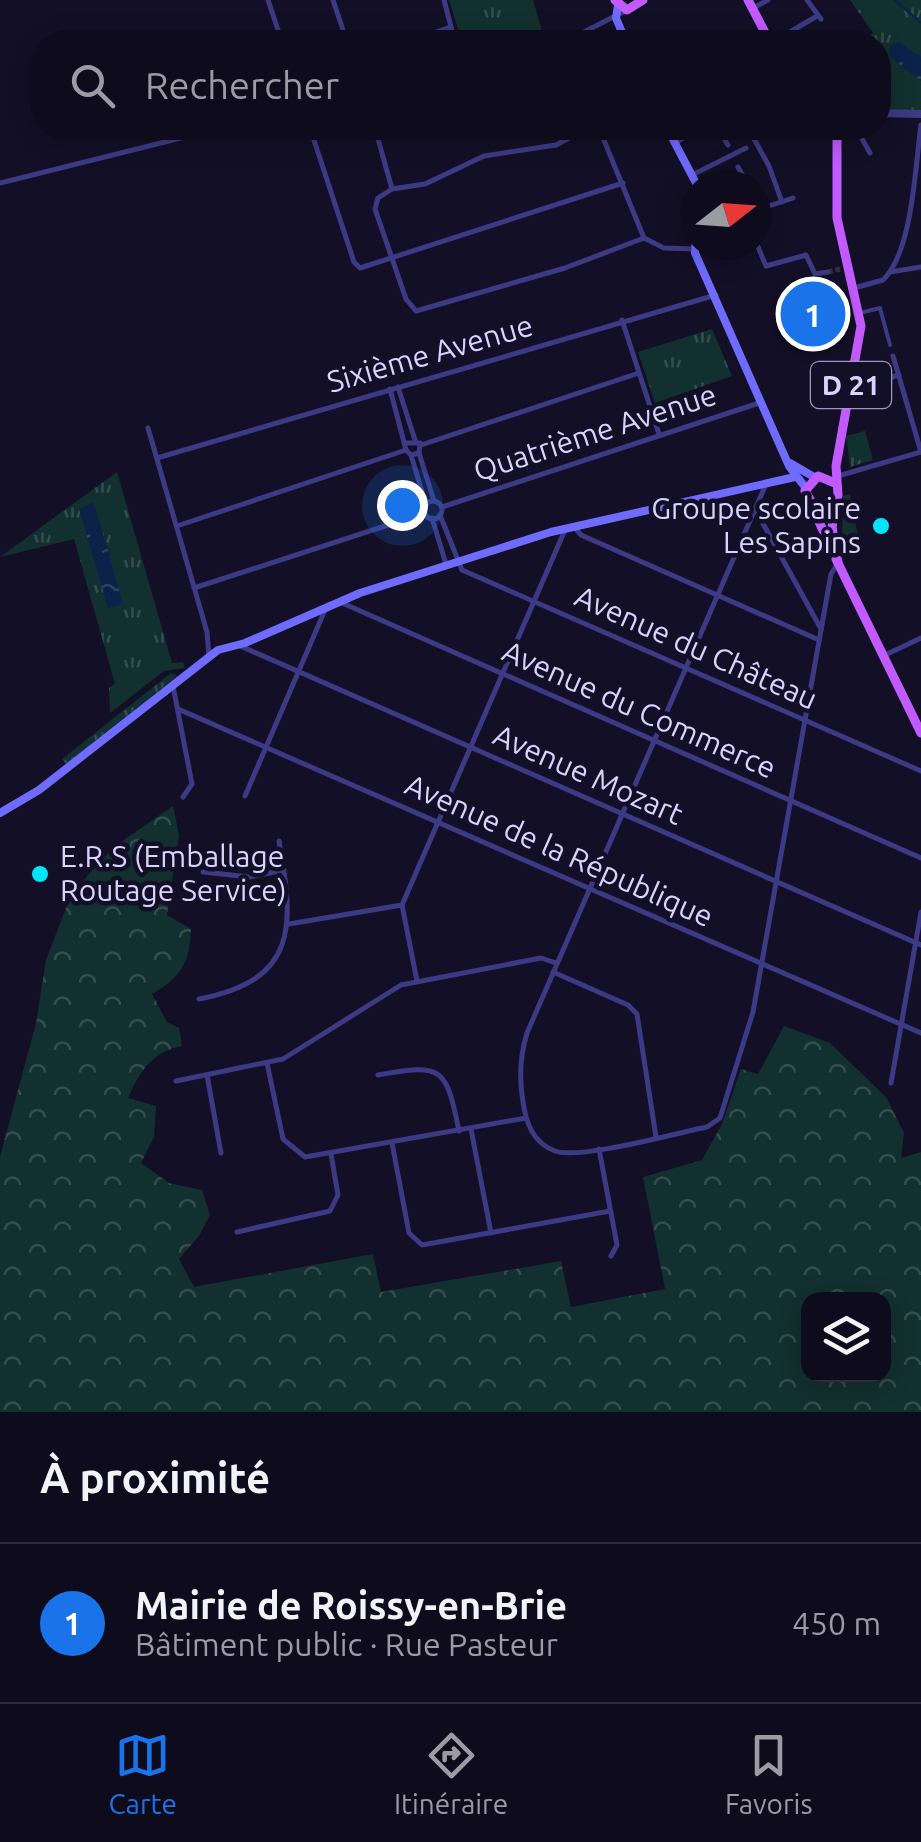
<!DOCTYPE html>
<html lang="fr">
<meta charset="utf-8">
<style>
body{margin:0;font-family:Ubuntu,sans-serif;background:#1c1929;color:#f1f3f6}
.controls{position:absolute;right:30px;bottom:30px;display:grid;overflow:hidden;border-radius:20px;box-shadow:0 5px 25px #0003}
.controls button{width:90px;height:90px;display:grid;place-items:center;padding:0;border:0;border-bottom:2px solid #2e2b3b;background:#0e0b1c;color:#f1f3f6;font:50px sans-serif}
.compass{position:absolute;left:681px;top:170px;width:90px;height:90px;border-radius:50%;background:#0e0b1c;box-shadow:0 5px 25px #0003;rotate:73deg}
.you{position:absolute;left:402px;top:505px;width:35px;height:35px;margin:-25px;border:8px solid #fff;border-radius:50%;background:#1a73e8;box-shadow:0 0 0 15px #1a73e833}
.badge{display:grid;place-items:center;width:65px;height:65px;border-radius:50%;background:#1a73e8;color:#fff;font-size:32px;font-weight:700}
.pin{position:absolute;translate:-50% -50%;border:5px solid #fff;box-shadow:0 2px 10px #0006}
.list{margin:0;padding:0;list-style:none}
h2{display:flex;justify-content:space-between;align-items:center;height:130px;margin:0;padding:0 40px;font-size:42px}
h2 small{font-size:32px;font-weight:400;color:#9b9ba3}
.list li{display:grid;grid-template-columns:65px 1fr auto;gap:30px;align-items:center;box-sizing:border-box;height:160px;padding:0 40px;border-top:2px solid #2e2b3b}
.list b{display:block;font-size:38px;white-space:nowrap}
.list p{margin:0;font-size:32px;white-space:nowrap;color:#9b9ba3}
.list em{font-size:32px;font-style:normal;color:#9b9ba3}
.icon{flex:none;width:55px;height:55px;fill:none;stroke:currentColor;stroke-width:2;stroke-linecap:round;stroke-linejoin:round}
.map{position:relative;flex:none;width:921px;height:1412px;overflow:hidden}
.search{position:absolute;background:#0e0b1c;box-shadow:0 5px 25px #0003;left:30px;right:30px;top:30px;height:110px;display:flex;align-items:center;gap:25px;box-sizing:border-box;padding:0 35px;border-radius:40px;color:#9b9ba3;font-size:38px}
.sheet{height:290px;background:#0e0b1c}
nav{display:flex;justify-content:space-around;align-items:center;box-sizing:border-box;height:140px;border-top:2px solid #2e2b3b;background:#0e0b1c;font-size:28px;color:#9b9ba3}
nav a{display:grid;justify-items:center;gap:5px}
nav .on{color:#1a73e8}
.map>svg:first-child{display:block}
.grass{fill:url(#grass-tufts)}
.forest{fill:url(#forest-crowns);fill-rule:evenodd}
.garden{fill:#12302f}
.water{fill:url(#water-ripples)}
.lines{fill:none;stroke-linecap:round;stroke-linejoin:round}
.stream{stroke:#0c2248;stroke-width:2.5}
.minor-tunnel{stroke:#312d47;stroke-width:5;stroke-dasharray:5 2.5;stroke-linecap:butt}
.pedestrian{stroke:#3d3a85;stroke-width:4}
.minor{stroke:#3d3a85;stroke-width:5}
.tertiary{stroke:#3d3a85;stroke-width:8}
.secondary{stroke:#6f6bff;stroke-width:8}
.primary{stroke:#c25bff;stroke-width:9}
.poi-dot{fill:#00e5ff;stroke:#130f26;stroke-width:4}
.labels{text-anchor:middle;stroke-width:9;stroke-linejoin:round;paint-order:stroke}
.shield{fill:#130f26;stroke:#9e99be;stroke-width:2.5}
.shield-label{font-size:28px;font-weight:bold;fill:#d9d4ff}
.street-label{font-size:30px;fill:#d9d4ff;stroke:#130f26}
.poi-label{font-size:30px;fill:#d9d4ff;stroke:#130f26;text-anchor:end}
</style>
<div class="map">
<svg width="921" height="1412" viewBox="0 0 921 1412">
<defs>
<pattern id="grass-tufts" width="24" height="20" patternUnits="userSpaceOnUse" patternTransform="scale(2.5)"><rect width="24" height="20" fill="#12302f"/><path d="M3 7l-1-3M5 7V3M7 7l1-3M15 17l-1-3M17 17v-4M19 17l1-3" fill="none" stroke="#344d4e"/></pattern>
<pattern id="forest-crowns" width="20" height="18" patternUnits="userSpaceOnUse" patternTransform="scale(2.5)"><rect width="20" height="18" fill="#12302f"/><path d="M2 6a3 3 0 1 1 6 0M12 15a3 3 0 1 1 6 0" fill="none" stroke="#344d4e"/></pattern>
<pattern id="water-ripples" width="26" height="14" patternUnits="userSpaceOnUse" patternTransform="scale(2.5)"><rect width="26" height="14" fill="#0c2248"/><path d="M2 4q2-2 4 0t4 0M15 11q2-2 4 0t4 0" fill="none" stroke="#2f4163"/></pattern>
</defs>
<rect width="100%" height="100%" fill="#130f26"/>
<g class="grass">
<path d="M449,0H533L543,34L511,42H462Z"/>
<path d="M850,0H921V114L879,113L878,42H861L873,33Z"/>
<path d="M712,329L732,376L655,403L638,352Z"/>
<path d="M865,431L873,460L850,467L846,436Z"/>
<path d="M117,472L172,663L183,662L185,668L164,671L110,713L109,688L115,684L74,539L0,557Z"/>
<path d="M171,673L177,676L66,764L62,759Z"/>
</g>
<path class="forest" d="M173,806L179,835L167,915L191,929C190,963 180,978 152,994L167,1022L179,1028L182,1046C152,1052 140,1071 128,1098L156,1106L154,1137L141,1163L169,1183L202,1190L210,1215L199,1236L179,1259L194,1287L373,1254L381,1292L561,1261L571,1307L665,1289L643,1177L702,1160L722,1124L741,1069L758,1074L784,1026L830,1043L886,1097L904,1133L901,1158L921,1152V1412H0V1157L36,1023L46,960L66,908L87,876L115,846ZM808,1300H884V1374H808Z"/>
<path class="garden" d="M850,494L858,536L842,544L843,496Z"/>
<g class="water">
<path d="M898,42L921,57V81L890,57L889,47Z"/>
<path d="M94,502L123,604L108,608L79,509Z"/>
</g>
<g class="lines">
<path class="stream" d="M895,0L921,23"/>
<path class="minor-tunnel" d="M828,272L840,269"/>
<path class="pedestrian" d="M860,313L880,308L890,345"/>
<g class="minor">
<path d="M268,0L282,42"/>
<path d="M333,0L347,42"/>
<path d="M444,0L455,42"/>
<path d="M807,0L821,19"/>
<path d="M753,8L768,0"/>
<path d="M406,42L451,27"/>
<path d="M538,42L582,33L627,10"/>
<path d="M773,42L817,16"/>
<path d="M310,128L354,262L360,268L623,183"/>
<path d="M375,128L392,189L425,184L484,156L556,145L588,128"/>
<path d="M599,128L644,238L664,248L695,249"/>
<path d="M718,128L728,145"/>
<path d="M748,128L769,166L782,202"/>
<path d="M856,128L870,153"/>
<path d="M677,142L699,128"/>
<path d="M738,167L748,185"/>
<path d="M694,174L746,148"/>
<path d="M0,183L221,128"/>
<path d="M392,189L378,198L375,209L406,299L416,311L565,268L644,238"/>
<path d="M756,200V205"/>
<path d="M769,206L793,198"/>
<path d="M756,242L766,266L806,255L815,274L828,272"/>
<path d="M890,272L921,267"/>
<path d="M854,288L883,280C913,251 915,166 921,125"/>
<path d="M622,320L659,434"/>
<path d="M893,356L921,452"/>
<path d="M398,387L415,440"/>
<path d="M390,389L406,450L411,455L419,453L420,443H407"/>
<path d="M850,389L899,375"/>
<path d="M148,428L207,632L209,657"/>
<path d="M421,445L639,373"/>
<path d="M419,453L434,501"/>
<path d="M411,455L426,505"/>
<path d="M157,458L716,295"/>
<path d="M838,476L921,452"/>
<path d="M766,484L527,1033C520,1056 519,1079 523,1102C526,1123 533,1143 555,1151C580,1160 676,1133 707,1127L720,1118L753,1012L831,574L836,566"/>
<circle cx="433" cy="510" r="9"/>
<path d="M442,507L762,402"/>
<path d="M755,509L821,629"/>
<path d="M440,515L462,570L921,771"/>
<path d="M432,518L446,564"/>
<path d="M177,526L406,450"/>
<path d="M575,528L581,535L819,640"/>
<path d="M194,588L425,513"/>
<path d="M340,602L921,858"/>
<path d="M238,645L921,945"/>
<path d="M883,656L921,638"/>
<path d="M173,686L192,784L183,797"/>
<path d="M178,709L921,1033"/>
<path d="M245,796L325,610"/>
<path d="M203,872L250,877L284,870"/>
<path d="M289,924L402,905"/>
<path d="M553,972L628,1005L637,1014L656,1137"/>
<path d="M417,981L402,905L565,530"/>
<path d="M199,999C299,980 294,925 279,841"/>
<path d="M267,1063L283,1139L305,1157L526,1118"/>
<path d="M207,1075L221,1153"/>
<path d="M378,1075C443,1063 446,1067 459,1131"/>
<path d="M176,1081L283,1059L401,985L541,958L556,963"/>
<path d="M891,1083L921,912"/>
<path d="M471,1129L491,1233"/>
<path d="M392,1143L409,1233L422,1245L610,1211"/>
<path d="M599,1149L617,1245L611,1256"/>
<path d="M237,1232L330,1211L338,1195L331,1154"/>
</g>
<path class="tertiary" d="M878,113L921,114"/>
<g class="secondary">
<path d="M618,5L616,18L626,42"/>
<path d="M667,128L697,185"/>
<path d="M696,236L695,253L789,466L805,487"/>
<path d="M790,463L814,477"/>
<path d="M0,813L39,790L218,650L245,643L360,593L551,532L795,477"/>
</g>
<g class="primary">
<path d="M615,0L627,10L643,0"/>
<path d="M748,0L770,42"/>
<path d="M837,128V218L861,326L836,466L838,495L832,527L838,563"/>
<path d="M834,504L815,508L805,491L818,476L835,483"/>
<path d="M812,507L830,545"/>
<path d="M836,559L921,733"/>
</g>
</g>
<g class="poi-dot">
<circle cx="881" cy="526" r="10"/>
<circle cx="40" cy="874" r="10"/>
</g>
<g class="labels">
<rect class="shield" x="811" y="362" width="80" height="46" rx="8"/>
<g class="shield-label">
<text x="851" y="395">D 21</text>
</g>
<g class="street-label">
<text transform="translate(430 354) rotate(-16)" y="10">Sixième Avenue</text>
<text transform="translate(595 433) rotate(-18)" y="10">Quatrième Avenue</text>
<text transform="translate(696 648) rotate(24)" y="10">Avenue du Château</text>
<text transform="translate(639 710) rotate(24)" y="10">Avenue du Commerce</text>
<text transform="translate(588 775) rotate(24)" y="10">Avenue Mozart</text>
<text transform="translate(559 851) rotate(24)" y="10">Avenue de la République</text>
</g>
<g class="poi-label">
<text x="861" y="519">Groupe scolaire<tspan x="861" dy="34">Les Sapins</tspan></text>
<text x="60" y="867" text-anchor="start">E.R.S (Emballage<tspan x="60" dy="34">Routage Service)</tspan></text>
</g>
</g>
</svg>
<div class="controls">
<button><svg class="icon" aria-label="layers" viewBox="0 0 24 24"><path d="M12 4l9 5-9 5-9-5zM3 14l9 5 9-5"/></svg></button>
</div>
<svg class="compass" viewBox="-18 -18 36 36"><path d="M0-13l5 13h-10z" fill="#e53935"/><path d="M0 13l5-13h-10z" fill="#9b9ba3"/></svg>
<div class="you"></div>
<div class="pin badge" style="left:813px;top:314px">1</div>
<div class="search"><svg class="icon" aria-label="search" viewBox="0 0 24 24"><circle cx="10" cy="10" r="6"/><path d="M15 15l6 6"/></svg>Rechercher</div>
</div>
<section class="sheet">
<h2>À proximité<small></small></h2>
<ul class="list">
<li><span class="badge">1</span><div><b>Mairie de Roissy-en-Brie</b><p>Bâtiment public · Rue Pasteur</p></div><em>450 m</em></li>
</ul>
</section>
<nav>
<a class="on"><svg class="icon" aria-label="map" viewBox="0 0 24 24"><path d="M3 6l6-2 6 2 6-2v14l-6 2-6-2-6 2zM9 4v14M15 6v14"/></svg>Carte</a>
<a><svg class="icon" aria-label="directions" viewBox="0 0 24 24"><path d="M12 3l9 9-9 9-9-9zM9 14v-3h6M13 9l2 2-2 2"/></svg>Itinéraire</a>
<a><svg class="icon" aria-label="saved" viewBox="0 0 24 24"><path d="M7 4h10v16l-5-4-5 4z"/></svg>Favoris</a>
</nav>
